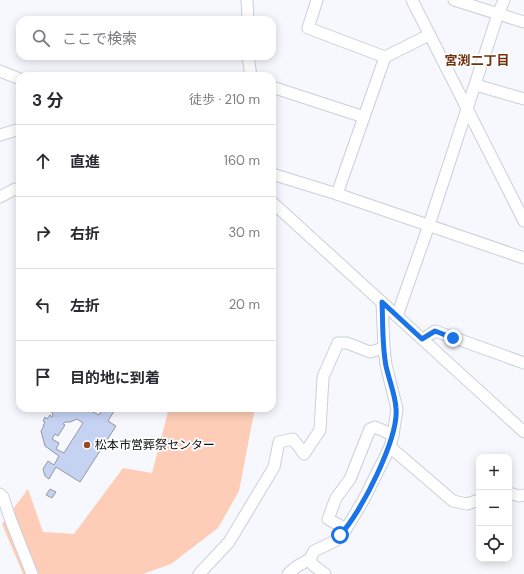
<!DOCTYPE html>
<html lang="ja">
<meta charset="utf-8">
<style>
body{margin:0;font-family:"DM Sans","Noto Sans JP",sans-serif;background:#f2f2f3;color:#2b2b33}
.controls{position:absolute;right:12px;bottom:12px;display:grid;overflow:hidden;border-radius:8px;box-shadow:0 2px 10px #0003}
.controls button{width:36px;height:36px;display:grid;place-items:center;padding:0;border:0;border-bottom:1px solid #e1e1e2;background:#fff;color:#2b2b33;font:20px sans-serif}
.stop{position:absolute;width:12px;height:12px;margin:-9px;border:3px solid #1a73e8;border-radius:50%;background:#fff}
.stop.end{background:#1a73e8;border-color:#fff;box-shadow:0 1px 4px #0008}
.list{margin:0;padding:0;list-style:none}
h2{display:flex;justify-content:space-between;align-items:center;height:52px;margin:0;padding:0 16px;font-size:17px}
h2 small{font-size:13px;font-weight:400;color:#7c7c81}
.list li{display:grid;grid-template-columns:26px 1fr auto;gap:12px;align-items:center;box-sizing:border-box;height:72px;padding:0 16px;border-top:1px solid #e1e1e2}
.list b{display:block;font-size:15px;white-space:nowrap}
.list em{font-size:13px;font-style:normal;color:#7c7c81}
.icon{flex:none;width:22px;height:22px;fill:none;stroke:currentColor;stroke-width:2;stroke-linecap:round;stroke-linejoin:round}
.map{position:relative;flex:none;width:524px;height:574px;overflow:hidden}
.search{position:absolute;background:#fff;box-shadow:0 2px 10px #0003;left:16px;top:16px;width:260px;height:44px;display:flex;align-items:center;gap:10px;box-sizing:border-box;padding:0 14px;border-radius:12px;color:#7c7c81;font-size:15px}
.panel{position:absolute;background:#fff;box-shadow:0 2px 10px #0003;left:16px;top:72px;width:260px;height:340px;border-radius:12px}
.map>svg:first-child{display:block}
.green{fill:#fecdb7}
.building{fill:#c5d2f2;stroke:#9498a3;fill-rule:evenodd}
.lines{fill:none;stroke-linecap:round;stroke-linejoin:round}
.minor-casing{stroke:#cacfdb;stroke-width:13}
.minor{stroke:#fff;stroke-width:11}
.route{stroke:#1a73e8;stroke-width:5}
.poi-dot{fill:#924b26;stroke:#fff;stroke-width:1.5}
.labels{text-anchor:middle;stroke-width:3.5;stroke-linejoin:round;paint-order:stroke}
.poi-label{font-size:12px;fill:#101115;stroke:#fff;text-anchor:start}
.neighbourhood-label{font-size:13px;font-weight:bold;fill:#71320e;stroke:#fff}
</style>
<div class="map">
<svg width="524" height="574" viewBox="0 0 524 574">
<rect width="100%" height="100%" fill="#f7f8fd"/>
<path class="green" d="M169,408H255L239,491L218,528L171,564L143,574H23L2,524L28,489L43,532L74,534L123,468L152,473Z"/>
<g class="building">
<path d="M50,408H85L99,415L103,408H116L108,421L116,426L80,482L56,467L49,479L45,476L43,469L48,461L54,465L59,456L45,446L41,431L44,426H43L45,422L43,421L45,417L47,419L50,415L52,417L53,415ZM77,419L83,423L64,453L56,449L59,443L52,439L55,434L58,436L65,425L63,424L65,422H70Z"/>
<path d="M50,489L56,492L52,498L46,495Z"/>
</g>
<g class="lines">
<defs>
<g id="minor">
<path d="M247,0L248,20"/>
<path d="M317,0L308,28L385,57"/>
<path d="M412,0L524,221"/>
<path d="M454,0L524,22"/>
<path d="M248,56L251,76"/>
<path d="M0,71L20,79"/>
<path d="M476,85L524,99"/>
<path d="M272,87L364,117"/>
<path d="M0,135L20,129"/>
<path d="M272,174L337,194L524,258"/>
<path d="M337,194L385,57L429,35"/>
<path d="M0,197L15,189L20,190"/>
<path d="M272,202L524,432"/>
<path d="M397,316L429,225L498,14L504,0"/>
<path d="M423,339L435,331L524,363"/>
<path d="M390,447L453,501L467,504L479,500"/>
<path d="M509,493L519,496L524,495"/>
<path d="M0,494L3,497L11,521L32,574"/>
<path d="M346,529L328,519L336,498L350,479L370,429L375,427L393,435"/>
<path d="M199,574L229,542L274,467L279,442L293,439L304,454L320,430L323,377L338,343H347L370,352L384,348"/>
<path d="M288,574L296,567L310,559"/>
<path d="M325,574L313,565L310,559L314,551L335,541L346,529L363,501L390,447L393,435L397,409L386,365L384,348L382,302"/>
</g>
</defs>
<use href="#minor" class="minor-casing"/>
<use href="#minor" class="minor"/>
</g>
<g class="lines">
<path class="route" d="M340,535C361,513 399,438 396,408C395,394 389,380 386,366C382,345 383,323 382,302L422,339L435,331L453,338"/>
</g>
<circle class="poi-dot" cx="87" cy="445" r="4"/>
<g class="labels">
<g class="poi-label">
<text x="95" y="449">松本市営葬祭センター</text>
</g>
<g class="neighbourhood-label">
<text x="477" y="65">宮渕二丁目</text>
</g>
</g>
</svg>
<div class="controls">
<button>+</button>
<button>−</button>
<button><svg class="icon" aria-label="locate" viewBox="0 0 24 24"><circle cx="12" cy="12" r="6"/><path d="M12 2v4M12 18v4M2 12h4M18 12h4"/></svg></button>
</div>
<div class="stop" style="left:340px;top:535px"></div>
<div class="stop end" style="left:453px;top:338px"></div>
<div class="search"><svg class="icon" aria-label="search" viewBox="0 0 24 24"><circle cx="10" cy="10" r="6"/><path d="M15 15l6 6"/></svg>ここで検索</div>
<section class="panel">
<h2>3 分<small>徒歩 · 210 m</small></h2>
<ul class="list">
<li><svg class="icon" aria-label="ahead" viewBox="0 0 24 24"><path d="M12 20V5M6 11l6-6 6 6"/></svg><div><b>直進</b></div><em>160 m</em></li>
<li><svg class="icon" aria-label="right" viewBox="0 0 24 24"><path d="M7 20v-9h11M14 6l5 5-5 5"/></svg><div><b>右折</b></div><em>30 m</em></li>
<li><svg class="icon" aria-label="left" viewBox="0 0 24 24"><path d="M17 20v-9H6M10 6l-5 5 5 5"/></svg><div><b>左折</b></div><em>20 m</em></li>
<li><svg class="icon" aria-label="arrive" viewBox="0 0 24 24"><path d="M6 21V4h12l-3 4 3 4H6"/></svg><div><b>目的地に到着</b></div></li>
</ul>
</section>
</div>
